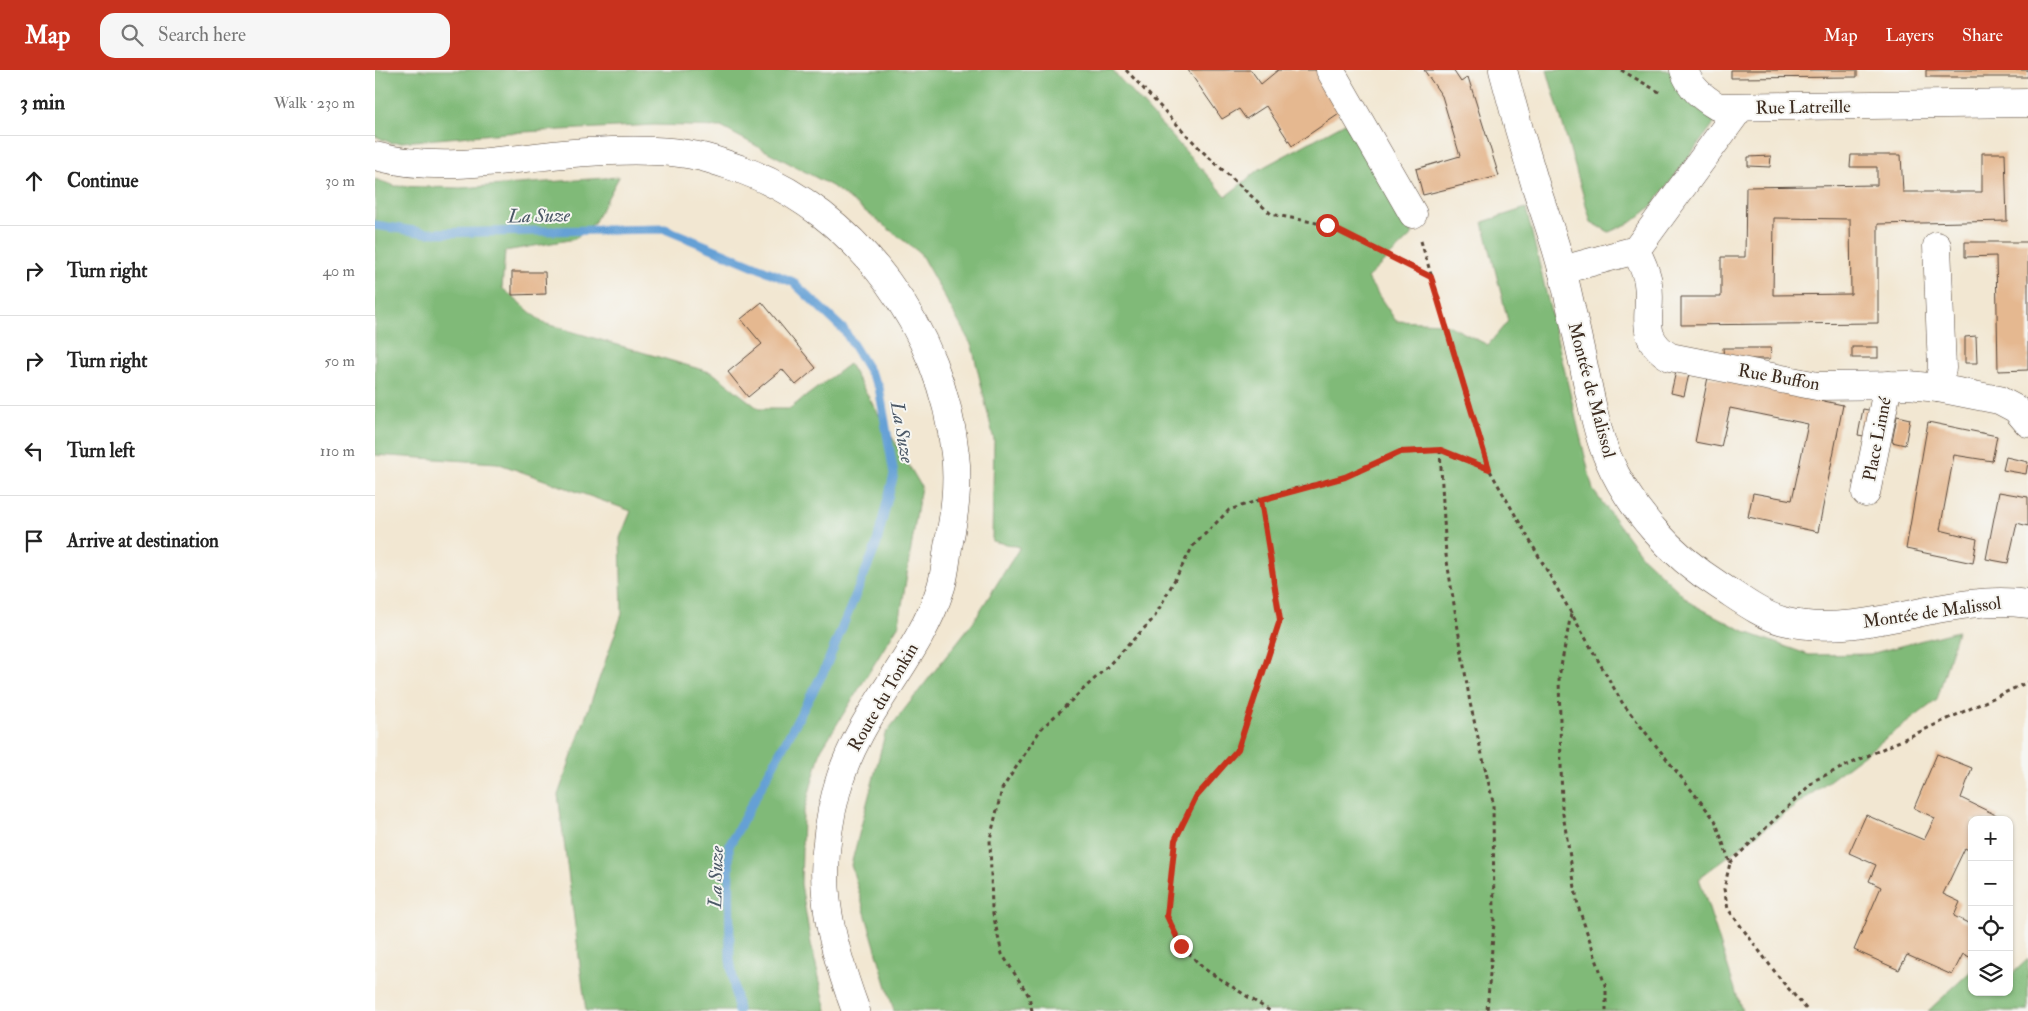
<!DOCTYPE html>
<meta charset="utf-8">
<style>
body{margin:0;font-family:"IM FELL Double Pica",serif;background:#f6f6f6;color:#222}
.controls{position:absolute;right:15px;bottom:15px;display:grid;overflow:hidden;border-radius:10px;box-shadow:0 1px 4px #0004}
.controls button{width:45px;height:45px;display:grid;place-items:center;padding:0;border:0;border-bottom:1px solid #e0e0e0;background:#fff;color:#222;font:25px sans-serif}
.stop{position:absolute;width:15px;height:15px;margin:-11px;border:4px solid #c8321e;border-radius:50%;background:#fff}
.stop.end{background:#c8321e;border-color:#fff;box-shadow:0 1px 5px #0008}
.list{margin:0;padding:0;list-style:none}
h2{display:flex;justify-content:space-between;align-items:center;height:65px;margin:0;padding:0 20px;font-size:21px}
h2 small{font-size:16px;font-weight:400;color:#767676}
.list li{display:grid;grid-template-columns:32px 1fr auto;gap:15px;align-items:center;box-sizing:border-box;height:90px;padding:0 20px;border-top:1px solid #e0e0e0}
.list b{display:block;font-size:19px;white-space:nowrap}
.list em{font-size:16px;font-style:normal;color:#767676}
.icon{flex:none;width:28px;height:28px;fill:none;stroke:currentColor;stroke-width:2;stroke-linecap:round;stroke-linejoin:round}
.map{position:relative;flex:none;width:1653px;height:941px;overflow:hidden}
header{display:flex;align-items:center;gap:30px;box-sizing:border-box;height:70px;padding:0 25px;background:#c8321e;color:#fff}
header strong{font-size:24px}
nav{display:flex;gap:28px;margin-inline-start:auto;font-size:18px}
.search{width:350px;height:45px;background:#f6f6f6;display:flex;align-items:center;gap:12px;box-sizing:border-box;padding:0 18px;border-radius:15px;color:#767676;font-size:19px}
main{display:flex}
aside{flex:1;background:#fff}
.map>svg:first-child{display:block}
.forest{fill:#80ba78;stroke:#5e724b}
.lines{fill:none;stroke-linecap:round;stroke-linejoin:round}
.stream{stroke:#65a0d5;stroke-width:9}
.building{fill:#e5b890;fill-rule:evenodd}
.minor-casing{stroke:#564639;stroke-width:29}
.path{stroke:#564639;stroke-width:3;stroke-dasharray:4 4;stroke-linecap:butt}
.minor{stroke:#fff;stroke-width:28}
.route{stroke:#c8321e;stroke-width:6}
.labels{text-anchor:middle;stroke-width:4;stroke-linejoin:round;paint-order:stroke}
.street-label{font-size:18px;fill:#3b2a1e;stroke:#f6f6f2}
.water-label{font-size:19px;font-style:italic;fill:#4c5967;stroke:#f6f6f2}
</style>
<header>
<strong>Map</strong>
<div class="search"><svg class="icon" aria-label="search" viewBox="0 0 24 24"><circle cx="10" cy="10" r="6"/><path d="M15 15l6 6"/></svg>Search here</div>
<nav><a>Map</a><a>Layers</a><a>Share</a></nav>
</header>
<main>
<aside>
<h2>3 min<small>Walk · 230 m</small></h2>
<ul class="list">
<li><svg class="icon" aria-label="ahead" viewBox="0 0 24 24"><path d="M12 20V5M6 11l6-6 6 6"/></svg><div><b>Continue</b></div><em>30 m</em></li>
<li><svg class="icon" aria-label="right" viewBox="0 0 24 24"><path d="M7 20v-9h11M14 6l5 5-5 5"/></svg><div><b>Turn right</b></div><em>40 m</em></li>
<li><svg class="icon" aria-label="right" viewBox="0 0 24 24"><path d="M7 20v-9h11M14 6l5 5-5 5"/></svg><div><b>Turn right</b></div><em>50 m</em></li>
<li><svg class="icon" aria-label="left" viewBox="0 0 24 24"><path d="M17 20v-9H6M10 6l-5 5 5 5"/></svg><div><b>Turn left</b></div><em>110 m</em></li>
<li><svg class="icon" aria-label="arrive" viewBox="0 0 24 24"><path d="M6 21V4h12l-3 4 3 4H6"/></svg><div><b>Arrive at destination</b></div></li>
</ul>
</aside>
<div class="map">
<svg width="1653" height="941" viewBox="0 0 1653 941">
<rect width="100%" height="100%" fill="#f6f6f2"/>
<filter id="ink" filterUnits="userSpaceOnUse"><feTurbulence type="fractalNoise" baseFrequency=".02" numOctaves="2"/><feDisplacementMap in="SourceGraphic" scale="10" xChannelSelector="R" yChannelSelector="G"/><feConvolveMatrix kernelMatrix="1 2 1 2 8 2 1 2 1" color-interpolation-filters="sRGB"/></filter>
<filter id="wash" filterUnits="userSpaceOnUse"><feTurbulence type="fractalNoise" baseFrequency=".0096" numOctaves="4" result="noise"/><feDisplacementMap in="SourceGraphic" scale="20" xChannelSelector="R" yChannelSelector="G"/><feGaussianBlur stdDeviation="1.12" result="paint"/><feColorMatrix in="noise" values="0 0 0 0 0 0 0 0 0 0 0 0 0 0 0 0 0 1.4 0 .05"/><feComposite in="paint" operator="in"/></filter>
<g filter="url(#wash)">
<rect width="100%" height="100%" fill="#f2e7d2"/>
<g class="forest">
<path d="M0,0H737L851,126L885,99L970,53L1038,164L992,208L1021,251L1069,253L1113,275L1133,251L1108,152L1151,138L1218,420L1267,486L1317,534L1373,563L1434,585L1495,584L1582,561L1562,630L1324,808L1367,941H519L476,795L510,664L598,552L645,477L617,471L619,370L597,276L545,183L457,116L346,57L279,55L130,63L16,73L0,66Z"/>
<path d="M1172,0H1302L1311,29L1340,52L1277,136L1257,152L1234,162L1216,152Z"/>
<path d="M244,107L219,153L200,169L130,181L127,218L168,253L338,303L384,339H414L474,294L546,416L524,554L446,680L428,745L426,814L436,874L452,941H211L183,725L247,544L245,468L256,441L122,393L0,385V109L20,116L85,118Z"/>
<path d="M1653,889V941H1553L1597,900V922H1634V907Z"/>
</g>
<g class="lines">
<path class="stream" d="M0,155L52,163L290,159L418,212L469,260L504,317L519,404L501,476L449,601L354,776L355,889L363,941"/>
</g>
<g id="blocks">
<g class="building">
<path d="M813,0H876L886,14L903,0H946L970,40L917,76L891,36L871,49L864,39L847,49Z"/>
<path d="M1049,0H1078L1086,12L1093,7L1124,106L1048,125L1041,99L1085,86L1067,26Z"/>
<path d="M1356,0H1482V7L1356,8Z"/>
<rect x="1551" y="0" width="102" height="7"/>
<path d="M1607,83H1630L1632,151L1503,154V253L1306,255V227H1346V187H1370L1371,117L1502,115V97H1475L1476,85H1526L1528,122H1607ZM1399,148L1475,149L1476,224L1398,225Z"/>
<path d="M1396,86L1395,97L1373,96V87Z"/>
<path d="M1590,172H1653V300L1623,301L1621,186L1590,187Z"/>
<path d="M137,202H170L171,224L137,225Z"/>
<path d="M387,232L441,298L421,315L407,299L373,327L353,302L387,274L366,249Z"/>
<path d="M1601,266L1602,293H1590V267Z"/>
<rect x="1477" y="277" width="26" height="11"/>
<path d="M1348,278H1396L1395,289H1349Z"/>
<path d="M1301,301L1314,304L1309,326L1296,323Z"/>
<path d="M1333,307L1468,335L1443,462L1373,447L1378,423L1417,430L1433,354L1355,338L1346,377L1320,372Z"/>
<path d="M1488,339L1499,341L1495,367L1483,365Z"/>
<path d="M1522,346L1535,349L1530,375L1517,372Z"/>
<path d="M1553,352L1622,366L1617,391L1579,385L1565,460L1602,469L1598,493L1531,479Z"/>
<path d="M1631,387L1653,392L1651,404L1628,400Z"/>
<path d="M1624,422L1653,427V456L1642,453L1633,493L1611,489Z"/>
<path d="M1562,684L1597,698L1586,728L1623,746L1621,750H1597V782L1590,778L1568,824L1585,832L1579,846L1597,855V888L1588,884L1577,905L1532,885L1524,900L1479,880L1506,817L1494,811L1501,795L1474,783L1491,745L1549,770L1560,748L1539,738Z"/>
</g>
</g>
</g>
<g filter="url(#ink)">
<use href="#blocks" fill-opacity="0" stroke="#564639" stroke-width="1"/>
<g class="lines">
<defs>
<g id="minor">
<path d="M955,0L1038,144"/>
<path d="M1128,0C1138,39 1149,78 1161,117C1170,145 1181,174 1188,203C1197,242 1206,282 1214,321C1219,343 1223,366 1232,386C1255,440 1296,485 1345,516C1364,528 1386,545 1408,551C1489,571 1571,522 1653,534"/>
<path d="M1309,0C1315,18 1327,27 1343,37L1653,33"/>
<path d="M0,86C71,105 142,86 213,82C245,80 296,79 327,87C340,90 353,95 365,99C483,142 567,260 580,384C584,415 579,447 573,477C571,490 570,504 566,517C543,590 483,642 462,719C439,805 451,859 481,941"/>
<path d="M1562,176L1567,298L1563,318"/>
<path d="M1261,180C1265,190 1272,202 1273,213C1278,245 1261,266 1295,287L1442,316L1534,315L1563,318L1624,330L1641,339L1653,353"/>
<path d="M1187,200L1261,180L1365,38"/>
<path d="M1491,423L1513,315"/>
</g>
</defs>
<use href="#minor" class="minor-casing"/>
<g class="path">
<path d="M751,0L827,81L896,144L952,155L1057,207"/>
<path d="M1246,0L1286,23"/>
<path d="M1046,171L1114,399L1248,634L1340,750L1355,793L1349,819L1353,839L1406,910L1433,941"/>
<path d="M1065,380L1071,485L1095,633L1118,732L1119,853L1112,941"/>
<path d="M886,430L905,550L863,679L821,727L800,770L792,846L807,876L828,898L895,941"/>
<path d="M1196,544L1184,607L1187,738L1203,836L1231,918V941"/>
<path d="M1355,793L1440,710L1653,612"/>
<path d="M657,941L654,926L627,884L617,839L615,769L627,719L666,659L730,599L779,548L818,476L854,440L915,420L970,407L1025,382L1065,380L1113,399"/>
</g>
<use href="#minor" class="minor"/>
</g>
</g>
<g class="lines" filter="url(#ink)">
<path class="route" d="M806,876L792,846L800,770L821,727L863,679L905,550L886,430L970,407L1025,382L1066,380L1114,399L1056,207L952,155"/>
</g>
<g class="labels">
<g class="street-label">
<text transform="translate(1428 37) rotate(-1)" y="6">Rue Latreille</text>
<text transform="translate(1404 307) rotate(10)" y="6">Rue Buffon</text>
<text transform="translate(1217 320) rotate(75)" y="6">Montée de Malissol</text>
<text transform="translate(1502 369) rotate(-79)" y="6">Place Linné</text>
<text transform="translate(1557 542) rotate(-8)" y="6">Montée de Malissol</text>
<text transform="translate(508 627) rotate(-60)" y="6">Route du Tonkin</text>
</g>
<g class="water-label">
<text transform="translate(164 145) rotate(-1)" y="7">La Suze</text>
<text transform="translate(528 362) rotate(80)" y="7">La Suze</text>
<text transform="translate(340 807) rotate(-88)" y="7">La Suze</text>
</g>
</g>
</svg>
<div class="controls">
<button>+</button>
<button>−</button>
<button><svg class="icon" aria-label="locate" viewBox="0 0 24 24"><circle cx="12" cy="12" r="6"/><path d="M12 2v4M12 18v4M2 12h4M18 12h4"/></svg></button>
<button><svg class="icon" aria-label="layers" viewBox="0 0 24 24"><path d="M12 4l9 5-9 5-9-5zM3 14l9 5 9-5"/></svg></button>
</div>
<div class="stop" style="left:952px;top:155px"></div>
<div class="stop end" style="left:806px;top:876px"></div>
</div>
</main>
